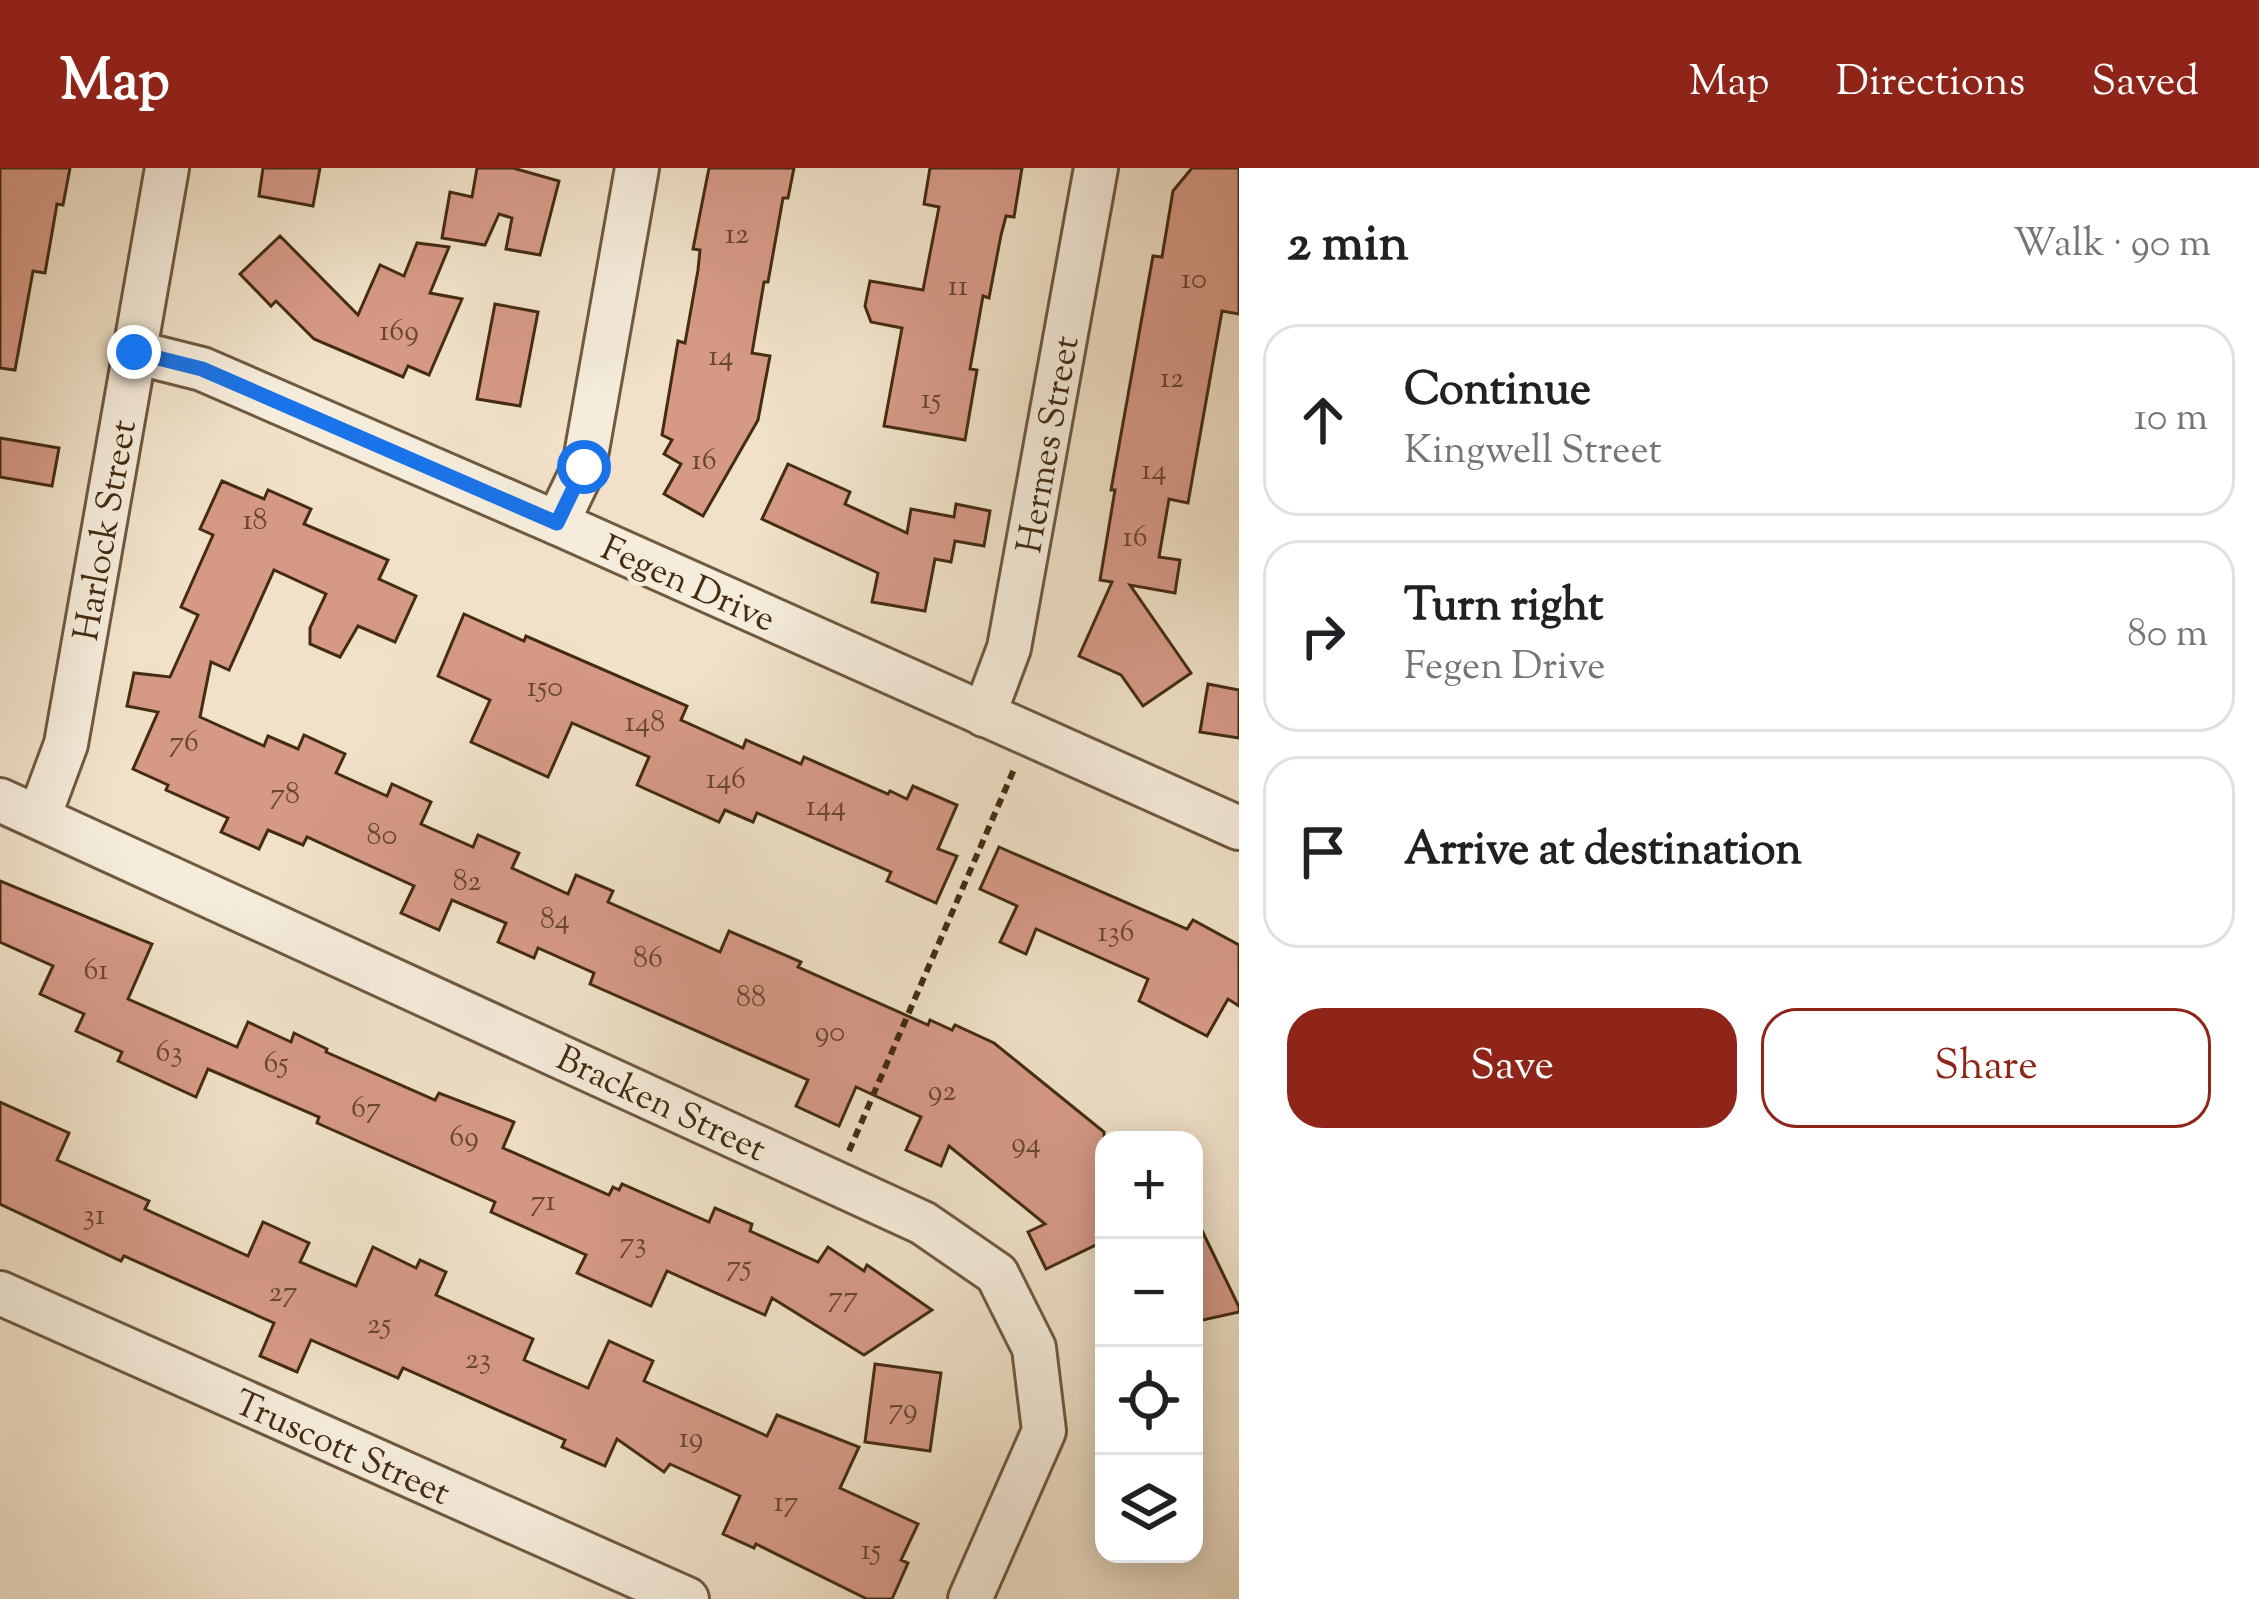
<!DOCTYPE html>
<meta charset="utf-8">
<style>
body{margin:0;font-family:"Sorts Mill Goudy",serif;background:#f6f6f6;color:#202124}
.controls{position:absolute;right:36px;bottom:36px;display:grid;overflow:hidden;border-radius:24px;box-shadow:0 6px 30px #0003}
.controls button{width:108px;height:108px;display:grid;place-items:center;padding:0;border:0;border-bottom:3px solid #e0e0e0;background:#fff;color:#202124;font:60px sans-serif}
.stop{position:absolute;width:36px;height:36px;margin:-27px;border:9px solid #1a73e8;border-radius:50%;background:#fff}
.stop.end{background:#1a73e8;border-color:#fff;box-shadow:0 3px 12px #0008}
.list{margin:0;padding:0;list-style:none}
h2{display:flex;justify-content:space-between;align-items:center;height:156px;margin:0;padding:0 48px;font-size:51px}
h2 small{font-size:39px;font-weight:400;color:#757577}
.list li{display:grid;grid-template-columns:78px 1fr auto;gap:36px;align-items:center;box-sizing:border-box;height:192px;margin:0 24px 24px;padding:0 24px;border:3px solid #e0e0e0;border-radius:36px}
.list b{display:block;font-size:45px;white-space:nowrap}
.list p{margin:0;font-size:39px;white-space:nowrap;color:#757577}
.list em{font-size:39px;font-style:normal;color:#757577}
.actions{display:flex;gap:24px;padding:36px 48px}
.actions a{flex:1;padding:27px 0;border:3px solid #8f2418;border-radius:36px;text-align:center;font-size:42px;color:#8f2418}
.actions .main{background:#8f2418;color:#fff}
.icon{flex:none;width:66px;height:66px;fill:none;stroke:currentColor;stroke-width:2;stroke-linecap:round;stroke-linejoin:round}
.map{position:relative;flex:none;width:1239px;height:1431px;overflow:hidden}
header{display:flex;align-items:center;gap:72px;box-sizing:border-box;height:168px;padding:0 60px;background:#8f2418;color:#fff}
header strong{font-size:57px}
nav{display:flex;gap:66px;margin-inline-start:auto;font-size:42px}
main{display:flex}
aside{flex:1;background:#fff}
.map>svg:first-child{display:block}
.building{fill:#d69986;stroke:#442c11;stroke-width:3}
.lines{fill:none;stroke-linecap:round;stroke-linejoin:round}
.minor-casing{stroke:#6f593f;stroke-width:48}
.path{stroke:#442c11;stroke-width:6;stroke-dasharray:9 6;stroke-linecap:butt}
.minor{stroke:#f5ecdb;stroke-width:42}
.route{stroke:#1a73e8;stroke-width:15}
.labels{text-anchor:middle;stroke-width:9;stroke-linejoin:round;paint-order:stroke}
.number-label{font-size:30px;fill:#68472e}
.street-label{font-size:36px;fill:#442c11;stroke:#f5ecdb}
</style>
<header>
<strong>Map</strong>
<nav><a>Map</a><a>Directions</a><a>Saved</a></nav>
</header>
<main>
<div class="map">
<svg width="1239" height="1431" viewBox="0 0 1239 1431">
<rect width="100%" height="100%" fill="#f0e1c8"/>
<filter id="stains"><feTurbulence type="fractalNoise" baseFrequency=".00167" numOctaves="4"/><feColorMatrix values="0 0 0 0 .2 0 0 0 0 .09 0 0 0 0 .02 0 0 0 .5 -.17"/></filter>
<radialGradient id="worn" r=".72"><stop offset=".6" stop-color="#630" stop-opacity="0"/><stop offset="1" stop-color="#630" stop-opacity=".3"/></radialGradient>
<g class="building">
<path d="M0,0H70L63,37L57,36L45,105L33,103L15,202L0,200Z"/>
<path d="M263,0H320L313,38L259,28Z"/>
<path d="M477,0H513L559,13L540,87L506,81L512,50L499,46L485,77L442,70L450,24L472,29Z"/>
<path d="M709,0H794L788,30H783L768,114H764L752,185L770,188L758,252L703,348L664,326L681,296L664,286L672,272L662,267L678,173L685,175L698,102L700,82L693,81Z"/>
<path d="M930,0H1022L1014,49L1006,48L1001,67L989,130L983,128L970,201L977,202L965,272L884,258L902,160L871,154L865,138L870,113L923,122L939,39L924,36Z"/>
<path d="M1192,0H1239V146L1222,143L1188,335L1169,331L1159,389L1180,392L1175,425L1130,417L1191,505L1143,538L1121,507L1079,488L1112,414L1100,412L1115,322H1111L1153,88L1162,89L1173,23Z"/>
<path d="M280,68L358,147L380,97L404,108L417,75L449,79L430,125L462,131L429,207L408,198L403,209L314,171L276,133L271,138L240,106Z"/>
<path d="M495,136L538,144L520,238L477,231Z"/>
<path d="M0,270L59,280L52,318L0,309Z"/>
<path d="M788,296L850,324L845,336L907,365L911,341L954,349L956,336L990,343L984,378L955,373L951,394L935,391L925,443L872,434L878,405L762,351Z"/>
<path d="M222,313L264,331L268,322L311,341L304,356L388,392L379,411L416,428L395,474L358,458L340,489L310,476V460L326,426L274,402L229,502L211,494L200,549L264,578L268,568L298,581L304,567L345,586L336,605L387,628L392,616L431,634L421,656L473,679L478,667L519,685L512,700L568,726L576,707L613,723L608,734L720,784L729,763L801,794L798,799L928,857L930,852L952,862L955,857L994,875L1104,964V1073L1046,1101L1028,1064L1045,1056L949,978L941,998L906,982L921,949L856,919L839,958L796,938L808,912L590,816L594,805L538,780L534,790L498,774L506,755L452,732L439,762L401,745L414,718L307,669L303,677L268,662L259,681L221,664L228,650L166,622L168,617L133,601L158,544L127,538L134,505L170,509L198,447L181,439L213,367L200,361Z"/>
<path d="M464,446L524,473L526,468L687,538L681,552L743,580L746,572L801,596L804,589L888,626L890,623L907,631L913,618L957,637L938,681L957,688L936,735L887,713L891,704L757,645L753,654L725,642L719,654L637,617L649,589L572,555L548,609L471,574L490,532L438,508Z"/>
<path d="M1208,516L1239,522V570L1200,564Z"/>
<path d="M999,679L1187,761L1193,752L1239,777V838L1228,831L1207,868L1139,833L1148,811L1036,761L1026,786L1000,774L1017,738L980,721Z"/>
<path d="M0,713L152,776L128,831L237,879L248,854L291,874L294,865L327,881L326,884L435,932L439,925L514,954L503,980L609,1027L613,1019L619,1022L622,1016L709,1054L715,1040L752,1056L750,1063L818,1094L828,1079L864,1103L867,1097L932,1142L864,1187L772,1130L765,1147L667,1103L651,1138L577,1105L586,1087L491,1044L495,1034L317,955L319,949L208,901L196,929L118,893L122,884L76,863L84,846L40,826L53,798L0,774Z"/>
<path d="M0,934L69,965L57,992L149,1033L145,1041L248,1088L263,1054L309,1075L300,1094L356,1118L373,1079L416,1100L420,1092L446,1104L436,1127L533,1171L524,1192L588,1220L609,1173L653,1193L644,1213L767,1268L777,1247L859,1279L840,1320L918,1356L901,1392L908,1395L892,1431H867L756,1376L754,1380L723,1366L740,1328L670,1296L664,1304L617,1271L605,1298L562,1279L565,1272L403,1200L398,1210L311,1172L297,1204L260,1188L274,1155L124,1088L121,1093L0,1036Z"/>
<path d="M1194,1046L1239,1139V1144L1194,1154Z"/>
<path d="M875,1196L941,1205L930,1283L865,1274Z"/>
</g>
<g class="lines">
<defs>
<g id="minor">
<path d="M134,184L202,201L557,355L1239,660"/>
<path d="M557,355L584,299L637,0"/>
<path d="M984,547L1009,480L1096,0"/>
<path d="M0,632L923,1055L997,1106L1034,1180L1044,1263L970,1431"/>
<path d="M39,649L66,576L167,0"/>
<path d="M0,1125L687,1431"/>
</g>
</defs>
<use href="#minor" class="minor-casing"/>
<path class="path" d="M849,983L1015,599"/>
<use href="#minor" class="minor"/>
</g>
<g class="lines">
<path class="route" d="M134,184L202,201L557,355L584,299"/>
</g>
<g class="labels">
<g class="number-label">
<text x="737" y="75">12</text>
<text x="1194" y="120">10</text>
<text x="958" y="127">11</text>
<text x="399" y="172">169</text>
<text x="721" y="197">14</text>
<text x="1172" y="219">12</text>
<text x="931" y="240">15</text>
<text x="704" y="301">16</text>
<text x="1154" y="311">14</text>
<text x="255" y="361">18</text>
<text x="1135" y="378">16</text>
<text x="545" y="528">150</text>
<text x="645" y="563">148</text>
<text x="184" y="583">76</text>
<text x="726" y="620">146</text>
<text x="285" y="635">78</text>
<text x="826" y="647">144</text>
<text x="382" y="676">80</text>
<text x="467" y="722">82</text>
<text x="555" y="760">84</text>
<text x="1116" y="773">136</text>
<text x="648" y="799">86</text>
<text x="96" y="811">61</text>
<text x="751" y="838">88</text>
<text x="830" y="873">90</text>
<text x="169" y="893">63</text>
<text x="276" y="904">65</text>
<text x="942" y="932">92</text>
<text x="366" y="949">67</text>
<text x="464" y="978">69</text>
<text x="1026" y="984">94</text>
<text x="543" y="1042">71</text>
<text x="94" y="1056">31</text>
<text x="633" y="1084">73</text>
<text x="739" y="1107">75</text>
<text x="283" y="1133">27</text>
<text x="843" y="1138">77</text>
<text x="379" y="1165">25</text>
<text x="478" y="1200">23</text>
<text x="903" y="1250">79</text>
<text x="691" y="1279">19</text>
<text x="786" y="1343">17</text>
<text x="871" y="1391">15</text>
</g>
<g class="street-label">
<text transform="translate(1046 276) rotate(-80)" y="13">Hermes Street</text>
<text transform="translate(103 362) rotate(-80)" y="13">Harlock Street</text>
<text transform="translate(689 414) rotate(24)" y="13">Fegen Drive</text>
<text transform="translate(662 934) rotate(25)" y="13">Bracken Street</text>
<text transform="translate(343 1278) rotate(24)" y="13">Truscott Street</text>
</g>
</g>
<rect width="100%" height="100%" filter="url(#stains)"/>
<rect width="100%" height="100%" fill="url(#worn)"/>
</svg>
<div class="controls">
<button>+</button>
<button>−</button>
<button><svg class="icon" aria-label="locate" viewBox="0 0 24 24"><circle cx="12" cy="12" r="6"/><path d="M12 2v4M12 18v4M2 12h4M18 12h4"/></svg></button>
<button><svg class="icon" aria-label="layers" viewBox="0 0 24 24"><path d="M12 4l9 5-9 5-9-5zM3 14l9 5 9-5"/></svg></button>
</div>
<div class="stop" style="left:584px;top:299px"></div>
<div class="stop end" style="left:134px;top:184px"></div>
</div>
<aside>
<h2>2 min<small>Walk · 90 m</small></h2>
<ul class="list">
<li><svg class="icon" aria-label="ahead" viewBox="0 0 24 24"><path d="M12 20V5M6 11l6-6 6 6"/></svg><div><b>Continue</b><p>Kingwell Street</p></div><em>10 m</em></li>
<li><svg class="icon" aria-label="right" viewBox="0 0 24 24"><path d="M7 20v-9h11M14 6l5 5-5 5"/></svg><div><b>Turn right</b><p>Fegen Drive</p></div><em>80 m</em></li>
<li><svg class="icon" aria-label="arrive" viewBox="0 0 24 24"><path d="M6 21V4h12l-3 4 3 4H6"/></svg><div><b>Arrive at destination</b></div></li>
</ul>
<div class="actions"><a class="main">Save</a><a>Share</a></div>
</aside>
</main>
